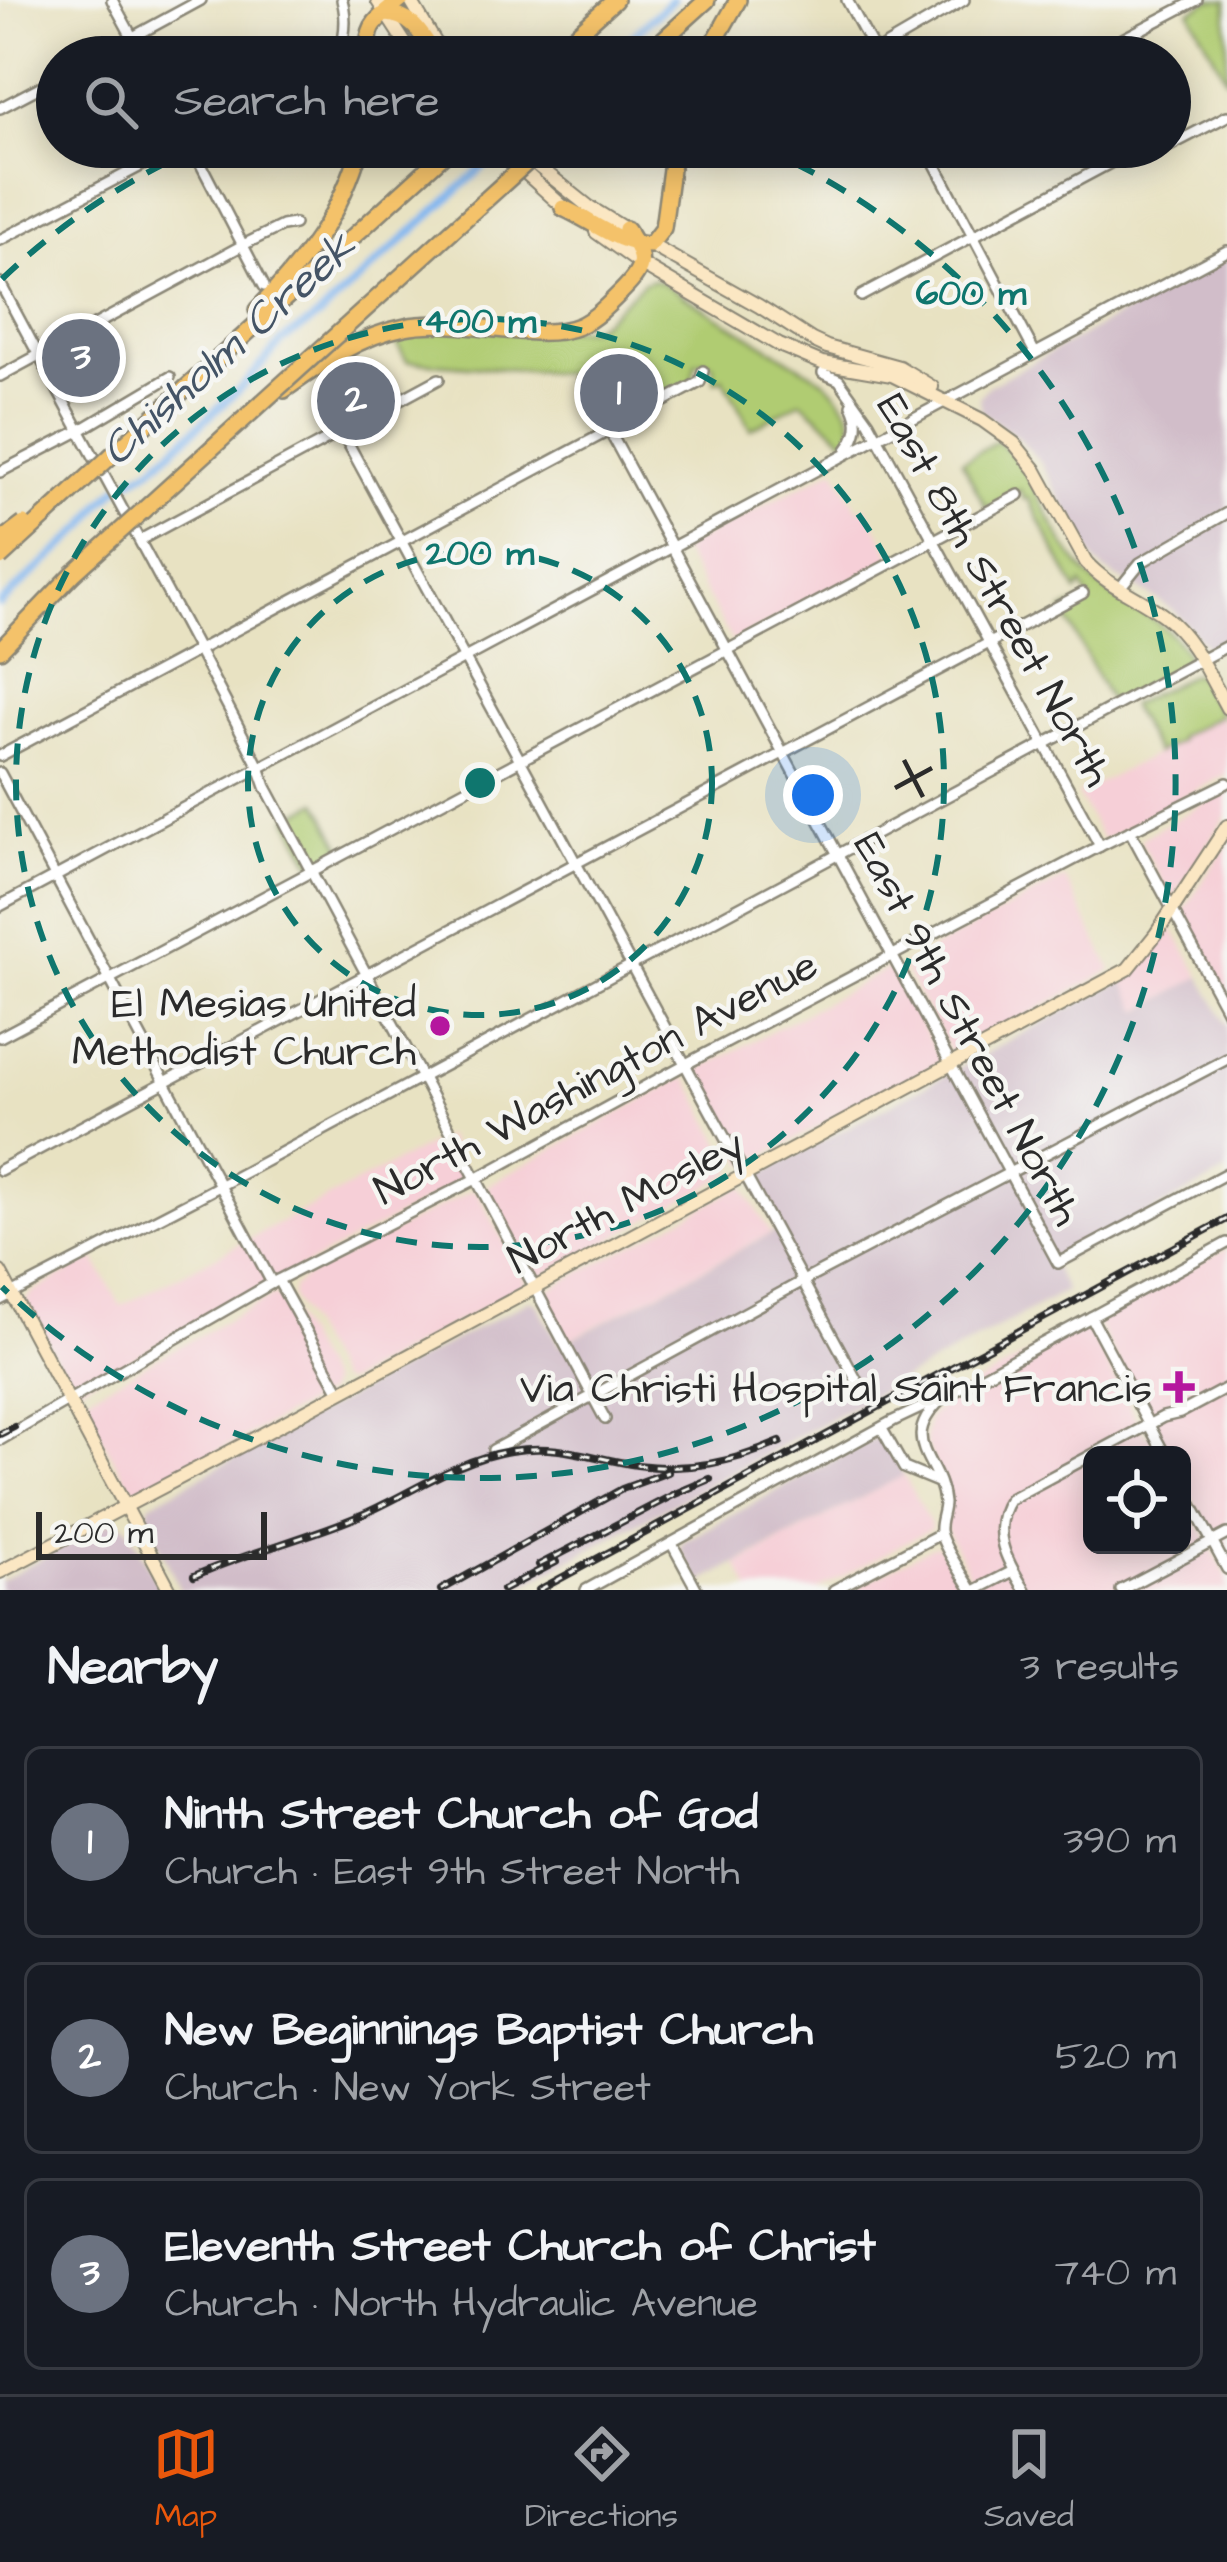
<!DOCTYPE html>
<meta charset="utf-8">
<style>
body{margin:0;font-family:"Architects Daughter",sans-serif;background:#20242c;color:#f1f3f6}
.controls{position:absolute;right:36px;bottom:36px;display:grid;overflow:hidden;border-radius:18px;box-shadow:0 6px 30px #0003}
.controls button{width:108px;height:108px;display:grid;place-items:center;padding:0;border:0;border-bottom:3px solid #363941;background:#171b24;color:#f1f3f6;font:60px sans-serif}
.scale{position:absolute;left:36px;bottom:30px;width:231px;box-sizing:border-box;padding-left:12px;border:6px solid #2b2b2b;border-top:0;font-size:33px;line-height:42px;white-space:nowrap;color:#2b2b2b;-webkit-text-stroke:9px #f6f6f2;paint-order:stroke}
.you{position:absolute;left:813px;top:795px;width:42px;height:42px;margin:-30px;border:9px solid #fff;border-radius:50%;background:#1a73e8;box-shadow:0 0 0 18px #1a73e833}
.badge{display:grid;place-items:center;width:78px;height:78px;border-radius:50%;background:#ea580c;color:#fff;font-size:39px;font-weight:700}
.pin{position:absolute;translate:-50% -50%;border:6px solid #fff;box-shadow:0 3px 12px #0006}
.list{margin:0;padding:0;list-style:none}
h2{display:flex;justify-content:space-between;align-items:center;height:156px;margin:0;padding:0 48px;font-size:51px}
h2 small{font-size:39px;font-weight:400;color:#9ea1a6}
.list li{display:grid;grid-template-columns:78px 1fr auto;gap:36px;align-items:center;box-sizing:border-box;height:192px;margin:0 24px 24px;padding:0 24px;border:3px solid #363941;border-radius:18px}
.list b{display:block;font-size:45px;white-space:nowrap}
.list p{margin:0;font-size:39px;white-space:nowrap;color:#9ea1a6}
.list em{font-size:39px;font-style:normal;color:#9ea1a6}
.icon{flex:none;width:66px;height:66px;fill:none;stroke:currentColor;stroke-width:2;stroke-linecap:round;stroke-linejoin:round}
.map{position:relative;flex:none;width:1227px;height:1590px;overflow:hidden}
.search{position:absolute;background:#171b24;box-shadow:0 6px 30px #0003;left:36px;right:36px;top:36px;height:132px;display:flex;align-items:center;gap:30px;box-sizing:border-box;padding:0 42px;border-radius:66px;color:#9ea1a6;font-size:45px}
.sheet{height:804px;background:#171b24}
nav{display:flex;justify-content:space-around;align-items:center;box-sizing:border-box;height:168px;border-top:3px solid #363941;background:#171b24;font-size:33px;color:#9ea1a6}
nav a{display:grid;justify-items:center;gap:6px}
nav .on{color:#ea580c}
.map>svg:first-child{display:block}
.built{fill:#f6cfd7}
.industrial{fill:#d1bdc9}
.green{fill:#b0cc72;stroke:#6e7c4e;stroke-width:3}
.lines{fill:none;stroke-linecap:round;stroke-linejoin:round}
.canal{stroke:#80b5ef;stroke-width:8}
.street-casing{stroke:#8a8676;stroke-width:14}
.secondary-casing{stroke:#8a8676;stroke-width:16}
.highway-casing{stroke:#8a8676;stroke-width:20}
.street{stroke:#fff;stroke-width:9}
.secondary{stroke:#fbe7c3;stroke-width:12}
.highway{stroke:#f4c26a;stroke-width:15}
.rail-casing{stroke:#2b2b2b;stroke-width:8}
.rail{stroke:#f6f6f2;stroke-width:3;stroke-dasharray:9;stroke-linecap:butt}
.highway-bridge-casing{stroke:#8a8676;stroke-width:20;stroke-linecap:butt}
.highway-bridge{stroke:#f4c26a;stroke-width:15}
.ticks{fill:none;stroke:#2b2b2b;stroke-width:4.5}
.ring{fill:none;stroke:#0f766e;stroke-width:6;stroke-dasharray:21 15}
.poi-dot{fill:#b5179e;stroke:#f6f6f2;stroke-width:4.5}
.labels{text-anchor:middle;stroke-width:9;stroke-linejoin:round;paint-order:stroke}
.street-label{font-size:42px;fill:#2b2b2b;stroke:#f6f6f2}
.poi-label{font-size:42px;fill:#2b2b2b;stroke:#f6f6f2;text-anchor:end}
.water-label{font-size:45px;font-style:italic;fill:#445466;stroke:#f6f6f2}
.centre{fill:#0f766e;stroke:#f6f6f2;stroke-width:6}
.ring-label{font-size:36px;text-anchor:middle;font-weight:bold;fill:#0f766e;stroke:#f6f6f2;stroke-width:9;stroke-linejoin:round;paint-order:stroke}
</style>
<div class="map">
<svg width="1227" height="1590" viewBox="0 0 1227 1590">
<rect width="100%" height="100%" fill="#f6f6f2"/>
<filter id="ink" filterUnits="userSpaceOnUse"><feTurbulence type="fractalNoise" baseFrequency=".00833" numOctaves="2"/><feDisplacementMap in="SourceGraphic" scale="24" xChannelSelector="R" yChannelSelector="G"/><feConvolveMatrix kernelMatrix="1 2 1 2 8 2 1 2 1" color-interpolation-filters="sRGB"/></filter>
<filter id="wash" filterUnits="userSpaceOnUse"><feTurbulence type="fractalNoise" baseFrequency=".004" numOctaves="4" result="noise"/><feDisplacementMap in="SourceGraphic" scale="48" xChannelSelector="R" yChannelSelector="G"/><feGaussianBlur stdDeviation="2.7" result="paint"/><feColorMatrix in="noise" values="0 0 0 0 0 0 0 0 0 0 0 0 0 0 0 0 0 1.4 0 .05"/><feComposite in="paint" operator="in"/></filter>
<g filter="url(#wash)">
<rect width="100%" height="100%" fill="#e8e2c2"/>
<g class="built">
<path d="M835,468L858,510L866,506L894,559L732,642L681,549Z"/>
<path d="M1220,715L1227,727V774L1106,839L1101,838L1077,794L1179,742L1178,737Z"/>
<path d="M1227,790V815L1177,893L1173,896L1169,895L1141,842L1142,838Z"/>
<path d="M1227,844V1004L1182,913Z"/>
<path d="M1065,878L1112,970L952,1055L903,968L904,964Z"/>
<path d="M1173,929L1201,977L1139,1011L1123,980L1147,960L1168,930Z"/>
<path d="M887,969L894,973L940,1060L937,1064L746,1165L695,1072Z"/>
<path d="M683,1078L689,1080L734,1167L731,1174L541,1277L534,1276L487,1188L488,1185Z"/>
<path d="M446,1136L466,1175L462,1182L80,1386H73L70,1384L26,1301L30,1294L94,1258L121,1306Z"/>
<path d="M743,1186L771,1233L568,1340L545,1298L546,1291Z"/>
<path d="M472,1190L478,1193L526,1281L525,1285L346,1383L338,1381L292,1297L293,1288L303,1279Z"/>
<path d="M1227,1249V1561L1182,1479V1455H1169L1095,1319Z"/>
<path d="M274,1295L285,1302L329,1383L327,1393L143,1491L131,1487L82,1404V1399Z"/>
<path d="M1079,1327H1084L1091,1334L1144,1434L1152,1436L1162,1455H1092V1545H1182V1493L1227,1577V1590H977L945,1527L947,1493L925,1442L928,1419L948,1399Z"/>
<path d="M904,1475L932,1528L818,1590H750L737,1565Z"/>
<path d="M936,1545L941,1549L963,1590H850Z"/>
</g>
<g class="industrial">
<path d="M1227,258V641L1209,649L1174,611L1156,599L1105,571L1095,561L1041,463L1019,438L982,412L979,397L988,386Z"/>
<path d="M1201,977L1227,1025V1172L1052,1265L1066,1291L514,1590H180L146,1516L150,1504L157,1500L530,1300L537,1303L560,1345L778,1230L754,1184L759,1175L1123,980L1140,1011Z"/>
<path d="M882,1434L904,1475L699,1584L680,1548L682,1542Z"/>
<path d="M112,1521L122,1523L128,1528L161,1590H0V1581Z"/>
</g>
<g class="green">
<path d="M1211,0H1227V80L1190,11Z"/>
<path d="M652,280L659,281L825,381C842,398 861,418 848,442L801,401L751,429L723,378L715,381L713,364L705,361L696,363L691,383L662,398L653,383L624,382L619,375L600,385L594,374L591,375L586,369L579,368L570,374L407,361L391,335L423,327L589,329L603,320L644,282Z"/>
<path d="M997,441L1016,458L1025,470C1046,508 1063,554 1096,583C1129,613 1158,611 1186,653L1185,664L1111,704L1063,611L1078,603L1089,601L1082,585L1077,592L1028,498L1024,499L1020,490L986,508L962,461Z"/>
<path d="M1193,674L1200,677L1220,715L1178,737L1179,741L1156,753L1130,705Z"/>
<path d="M318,802L343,848L316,864L312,863L288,818Z"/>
</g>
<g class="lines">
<g class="canal">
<path d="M609,57L672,0"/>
<path d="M0,604L86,526L101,504L120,486L153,467L244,385L282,341L317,318L504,148"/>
</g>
</g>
</g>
<g filter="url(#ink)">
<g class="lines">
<defs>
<g id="street">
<path d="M112,0L143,57"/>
<path d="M847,0L875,52"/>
<path d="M875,52L964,0"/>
<path d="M1092,55L1197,0"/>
<path d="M96,57L201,0"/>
<path d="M336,57C346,40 347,18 342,0"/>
<path d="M0,108L57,78"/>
<path d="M192,147L264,286"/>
<path d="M926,147L1035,353"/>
<path d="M0,240L177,147"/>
<path d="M0,283C86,445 176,603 259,767L266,787L605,1419"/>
<path d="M861,296L1112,162L1152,155L1227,116"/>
<path d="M823,373L839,380L869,422L1100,846"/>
<path d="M0,376L243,245L282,226L294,224"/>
<path d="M582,380L1058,1263L1227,1173"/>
<path d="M342,432L864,1394"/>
<path d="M847,450C858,435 861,422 852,405"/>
<path d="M0,472L79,431L170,377"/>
<path d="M140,540L439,379"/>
<path d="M1119,589L1140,563L1227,513"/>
<path d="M0,756L700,382L703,371"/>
<path d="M0,773L272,1283"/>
<path d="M1130,831L1227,1011"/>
<path d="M0,906L1227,251"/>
<path d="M0,1037L1019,495"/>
<path d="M0,1170L1083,593"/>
<path d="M278,1280L340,1392"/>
<path d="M0,1300L195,1199L1227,646"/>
<path d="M1091,1317L1165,1455"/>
<path d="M941,1400C896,1443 941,1459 944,1503C944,1512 939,1522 940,1531C942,1546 964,1576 972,1590"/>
<path d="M882,1429L904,1468L938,1482"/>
<path d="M0,1440L272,1283L476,1179L684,1065L1100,846L1227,783"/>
<path d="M493,1450L803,1281L1227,1059"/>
<path d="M1182,1486L1227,1569"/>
<path d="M672,1544L697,1590"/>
<path d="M586,1590L893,1421L946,1396L1227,1243"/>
<path d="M834,1590L940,1534"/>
<path d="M976,1590L1013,1571"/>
<path d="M1025,1590C1007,1562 989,1530 1010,1499L1163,1417L1180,1413L1227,1388"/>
<path d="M1121,1590L1227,1534"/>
</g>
<g id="secondary">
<path d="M377,0L414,57"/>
<path d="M410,0L444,57"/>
<path d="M497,147L570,213"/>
<path d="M514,147L588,206L630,232"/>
<path d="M596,232L642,265L779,345L822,363L892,375L982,420L1014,443L1035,469L1086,562C1107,586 1138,596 1163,615C1193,637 1209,676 1227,708"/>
<path d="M647,243L759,306L812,340L827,347L899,367L932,387"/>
<path d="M0,1272L170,1590"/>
<path d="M0,1572L248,1442L1128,969L1156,934L1227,826"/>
</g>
<g id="highway">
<path d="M385,14C413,15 422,35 436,57"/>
<path d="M368,57C367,22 376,21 401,0"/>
<path d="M551,57L615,0"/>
<path d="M644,57L707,0"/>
<path d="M706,57L738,0"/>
<path d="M563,208C591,220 619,245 650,245L663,228L674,147"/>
<path d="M257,310C304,262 342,213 360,147"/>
<path d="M284,390C322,363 359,336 405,327C457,316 537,344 579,326C596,318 609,304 622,291C647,266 645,258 626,229"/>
<path d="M111,456L452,147"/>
<path d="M0,650L73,574"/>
</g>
</defs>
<use href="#street" class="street-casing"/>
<use href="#secondary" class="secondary-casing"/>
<use href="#highway" class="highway-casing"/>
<use href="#street" class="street"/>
<use href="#secondary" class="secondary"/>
<use href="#highway" class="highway"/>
<defs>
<g id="rail">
<path d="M0,1434L14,1427"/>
<path d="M539,1565L675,1494L710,1479"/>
<path d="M194,1576C248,1552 305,1539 359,1516C409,1495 455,1460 510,1451C560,1443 590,1458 637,1465C688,1472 733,1462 780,1442"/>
<path d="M441,1590L622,1489L668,1472"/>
<path d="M503,1590L556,1562"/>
<path d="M539,1590L1227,1219"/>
</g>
</defs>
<use href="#rail" class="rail-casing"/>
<use href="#rail" class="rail"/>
<defs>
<g id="highway-bridge">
<path d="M0,542L24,524"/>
<path d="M0,558L111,456"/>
<path d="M73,574L544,147"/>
</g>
</defs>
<use href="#highway-bridge" class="highway-bridge-casing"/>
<use href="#highway-bridge" class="highway-bridge"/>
</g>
</g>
<path class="ticks" d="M904,760L923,797M895,788L932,768"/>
<g class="ring">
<circle cx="480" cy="783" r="232"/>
<circle cx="480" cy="783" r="464"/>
<path d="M2 279A695 695 0 0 1 197 148M763 148A695 695 0 1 1 2 1287"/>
</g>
<g class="poi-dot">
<circle cx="440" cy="1026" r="12"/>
<path d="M1173 1369h12v12h12v12h-12v12h-12v-12h-12v-12h12z"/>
</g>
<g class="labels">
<g class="street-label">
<text transform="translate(996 589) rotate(61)" y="15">East 8th Street North</text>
<text transform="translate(969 1028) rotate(62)" y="15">East 9th Street North</text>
<text transform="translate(595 1076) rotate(-28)" y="15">North Washington Avenue</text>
<text transform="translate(625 1200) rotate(-28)" y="15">North Mosley</text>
</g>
<g class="poi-label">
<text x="416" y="1017">El Mesias United<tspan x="416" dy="48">Methodist Church</tspan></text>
<text x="1152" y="1402">Via Christi Hospital Saint Francis</text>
</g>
<g class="water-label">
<text transform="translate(227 347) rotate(-42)" y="16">Chisholm Creek</text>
</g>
</g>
<circle cx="480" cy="783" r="18" class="centre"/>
<g class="ring-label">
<text x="971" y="304">600 m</text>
<text x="480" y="332">400 m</text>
<text x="480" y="564">200 m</text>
</g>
</svg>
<div class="controls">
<button><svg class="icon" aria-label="locate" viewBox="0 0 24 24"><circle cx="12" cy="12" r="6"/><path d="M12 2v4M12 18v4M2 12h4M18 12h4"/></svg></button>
</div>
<div class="scale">200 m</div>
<div class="you"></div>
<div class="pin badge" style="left:619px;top:393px;background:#6b7280">1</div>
<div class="pin badge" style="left:356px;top:401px;background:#6b7280">2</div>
<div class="pin badge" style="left:81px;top:358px;background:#6b7280">3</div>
<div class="search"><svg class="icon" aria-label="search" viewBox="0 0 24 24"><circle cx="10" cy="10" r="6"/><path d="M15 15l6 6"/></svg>Search here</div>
</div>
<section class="sheet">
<h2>Nearby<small>3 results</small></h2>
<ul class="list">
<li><span class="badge" style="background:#6b7280">1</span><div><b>Ninth Street Church of God</b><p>Church · East 9th Street North</p></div><em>390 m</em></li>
<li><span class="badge" style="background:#6b7280">2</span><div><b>New Beginnings Baptist Church</b><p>Church · New York Street</p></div><em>520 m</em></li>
<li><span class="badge" style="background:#6b7280">3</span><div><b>Eleventh Street Church of Christ</b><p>Church · North Hydraulic Avenue</p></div><em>740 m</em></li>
</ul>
</section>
<nav>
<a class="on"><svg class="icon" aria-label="map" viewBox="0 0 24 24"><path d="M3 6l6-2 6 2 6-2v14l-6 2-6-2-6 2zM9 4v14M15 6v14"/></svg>Map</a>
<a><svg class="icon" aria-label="directions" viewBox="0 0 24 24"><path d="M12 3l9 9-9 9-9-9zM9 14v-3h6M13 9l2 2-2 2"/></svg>Directions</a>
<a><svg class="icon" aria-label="saved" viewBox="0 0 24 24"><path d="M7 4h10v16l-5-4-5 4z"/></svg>Saved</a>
</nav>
